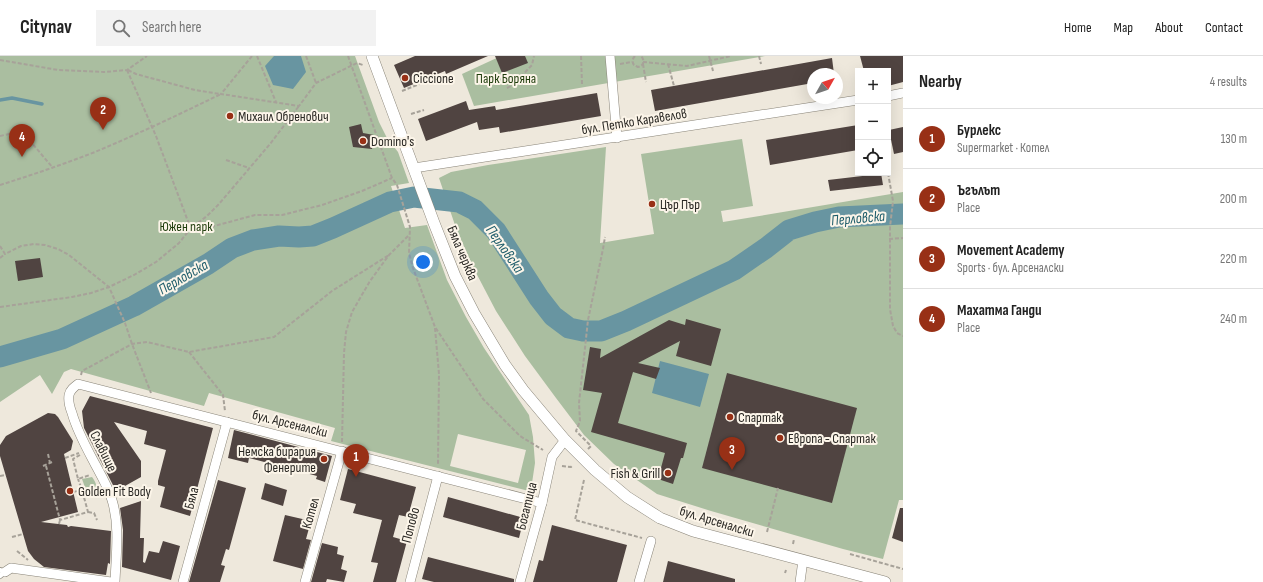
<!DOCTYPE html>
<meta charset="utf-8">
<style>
body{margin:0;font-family:"Sofia Sans Condensed",sans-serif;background:#f2f2f2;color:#222}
.controls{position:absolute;right:12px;top:12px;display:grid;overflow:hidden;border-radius:0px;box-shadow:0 4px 16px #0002}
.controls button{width:36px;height:36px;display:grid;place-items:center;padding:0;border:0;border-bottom:1px solid #e0e0e0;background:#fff;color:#222;font:20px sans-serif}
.compass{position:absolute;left:807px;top:12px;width:36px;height:36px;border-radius:50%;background:#fff;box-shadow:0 4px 16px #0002;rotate:50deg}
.you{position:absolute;left:423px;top:206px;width:14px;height:14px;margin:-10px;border:3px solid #fff;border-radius:50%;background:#1a73e8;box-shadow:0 0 0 6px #1a73e833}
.badge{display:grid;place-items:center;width:26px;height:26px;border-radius:50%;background:#983016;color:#fff;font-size:13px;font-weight:700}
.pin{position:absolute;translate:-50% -33px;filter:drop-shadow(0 1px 2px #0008)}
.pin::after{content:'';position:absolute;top:21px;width:14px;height:12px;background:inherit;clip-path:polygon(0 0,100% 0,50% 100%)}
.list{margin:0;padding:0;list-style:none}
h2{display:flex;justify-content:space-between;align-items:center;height:52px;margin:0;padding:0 16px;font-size:17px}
h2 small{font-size:13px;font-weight:400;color:#767676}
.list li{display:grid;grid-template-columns:26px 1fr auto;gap:12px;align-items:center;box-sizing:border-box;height:60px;padding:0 16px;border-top:1px solid #e0e0e0}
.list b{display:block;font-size:15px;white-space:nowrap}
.list p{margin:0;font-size:13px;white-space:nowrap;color:#767676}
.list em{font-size:13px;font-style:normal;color:#767676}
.icon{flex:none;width:22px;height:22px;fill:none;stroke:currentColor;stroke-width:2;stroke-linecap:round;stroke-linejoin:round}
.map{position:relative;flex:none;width:903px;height:526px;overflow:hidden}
header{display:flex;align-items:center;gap:24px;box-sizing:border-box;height:56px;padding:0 20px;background:#fff;border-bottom:1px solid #e0e0e0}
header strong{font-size:19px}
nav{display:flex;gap:22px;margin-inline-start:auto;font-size:14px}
.search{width:280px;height:36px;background:#f2f2f2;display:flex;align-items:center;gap:10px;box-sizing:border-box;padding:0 14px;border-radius:0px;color:#767676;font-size:15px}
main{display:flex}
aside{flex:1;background:#fff}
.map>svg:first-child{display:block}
.green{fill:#aabea0;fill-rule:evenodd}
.water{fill:#6895a1}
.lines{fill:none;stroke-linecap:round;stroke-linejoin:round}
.stream{stroke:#6895a1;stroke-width:3.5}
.river{stroke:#6895a1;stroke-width:21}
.building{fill:#504441}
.service-casing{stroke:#898478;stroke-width:6}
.minor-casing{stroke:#898478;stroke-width:10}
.tertiary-casing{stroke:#898478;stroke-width:12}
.path{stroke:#a7a299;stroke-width:2;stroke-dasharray:4 2;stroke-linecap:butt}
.service{stroke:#fff;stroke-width:4.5}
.minor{stroke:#fff;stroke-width:9}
.tertiary{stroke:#fff;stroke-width:11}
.poi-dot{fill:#983016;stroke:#fcf5e9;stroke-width:1.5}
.labels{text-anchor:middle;stroke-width:4;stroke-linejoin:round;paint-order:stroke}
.poi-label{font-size:14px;fill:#2a2824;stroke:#fcf5e9;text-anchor:start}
.park-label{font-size:14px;fill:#1e3c0b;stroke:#fcf5e9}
.street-label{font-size:14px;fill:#2a2824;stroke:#fcf5e9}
.water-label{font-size:15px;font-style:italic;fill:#1e5c6a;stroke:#fcf5e9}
</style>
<header>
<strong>Citynav</strong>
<div class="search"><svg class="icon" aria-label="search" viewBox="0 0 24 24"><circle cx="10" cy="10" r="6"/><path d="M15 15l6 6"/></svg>Search here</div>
<nav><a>Home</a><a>Map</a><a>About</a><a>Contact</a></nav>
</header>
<main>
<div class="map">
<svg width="903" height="526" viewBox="0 0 903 526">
<rect width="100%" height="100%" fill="#eee8dc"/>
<g class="green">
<path d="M0,0H355L379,66L387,82L398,96L409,127L391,130L405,172L427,169L447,224L466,261L484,292L529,359L533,381L535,407L532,427L529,435L331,385L335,372L209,337L204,350L71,313L64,316L52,338L40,319L0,346ZM458,378L526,394L518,427L450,410Z"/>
<path d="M501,0H765L474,50L462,18Z"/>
<path d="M742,83L753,150L721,155L723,166L903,136V444H899L883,503L843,493L711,455L657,438L614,408L584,379L556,342L525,300L496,255L473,211L456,172L439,122L451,116L488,109L606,91L600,187L654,178L641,98Z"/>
<path d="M92,421C96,426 99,434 94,439L91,440L87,437L82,423Z"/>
</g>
<g class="water">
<path d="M274,0H301L306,16L293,33L273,29L265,10Z"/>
<path d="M660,305L709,318L700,351L652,337Z"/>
</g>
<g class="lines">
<path class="stream" d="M0,44L12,42L42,48"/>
<path class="river" d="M0,301L62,283L134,250L208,208L232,192L253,184L279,180L299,181L313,180L333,172L390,146L414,141L459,146L475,154L496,175L539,242L553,260L569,272L583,275H601L626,265L734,214L766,192L789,174L815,166L839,161L903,158"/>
</g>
<g class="building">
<path d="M415,0H488L446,18L445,15L404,32L394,9Z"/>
<path d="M495,0H525L528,7L502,17Z"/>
<path d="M860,0H903V26L888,30V15H884L883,12L870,15H864Z"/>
<path d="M832,2L834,18H813V27L655,55L651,34Z"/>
<path d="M597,37L601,60L500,77L499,71L479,74L477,66L426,85L418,63L466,45L469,54L495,50L496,54Z"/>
<path d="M361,68L363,77L374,79L372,93L353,91L349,71Z"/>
<path d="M858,69V94L770,109L766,84Z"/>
<path d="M903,71V96L894,98L889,74Z"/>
<path d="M871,117H881L883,129L830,135L828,124L871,119Z"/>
<path d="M40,202L43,221L18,225L15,205Z"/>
<path d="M686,263L721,273L711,310L676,300L680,285L638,307L660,312L656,323L633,316L618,367L687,387L683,402H681L673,428L658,423L665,397L591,376L602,337L583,334L590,291L601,293L600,302L669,264L685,269Z"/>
<path d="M727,317L857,352L832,447L702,412Z"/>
<path d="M90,340L121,348L213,372L190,460L160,451L165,431L158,429V425L166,394L144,388L147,375L114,366L141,405V421L116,435L84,372L82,355Z"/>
<path d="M48,357L55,358L58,361L73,385L71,394L64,398L78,456L41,466L67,469L68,471L71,470L111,475L110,508L108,507L106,519L44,511L34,503L28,495L0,400V389L6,380Z"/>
<path d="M234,374L332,400L325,426L316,423L317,420L249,402L248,407L228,402Z"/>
<path d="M348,413L416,431L408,461L399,459L393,481L407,485L396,526H373L378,507L371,506L382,464L353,457L356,448L340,444Z"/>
<path d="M218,424L246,432L229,494L226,493L221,509L225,510L220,526H189Z"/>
<path d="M265,427L287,434L283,450L261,443Z"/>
<path d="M448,441L524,462L519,482L443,461Z"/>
<path d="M141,445L140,482H144L143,506L145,507L149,495L159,497L163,485L180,490L171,524L122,511L123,474L120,452Z"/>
<path d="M900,452H903V486L892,482Z"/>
<path d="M285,459L311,465L306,483L311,484L303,513L273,505Z"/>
<path d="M552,469L627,489L617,526H533L539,504L543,505Z"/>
<path d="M322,487L338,491L337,498L344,500L341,513L347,515L344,526L327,523L326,526H311Z"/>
<path d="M428,501L514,523V526H434L422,523Z"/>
<path d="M668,505L735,523V526H663Z"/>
</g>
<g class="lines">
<defs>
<path id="service" d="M0,514L5,516L0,520"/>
<g id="minor">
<path d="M610,0L617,82"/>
<path d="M888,40L903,37"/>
<path d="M414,112L858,44"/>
<path d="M5,516L11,512L111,526"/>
<path d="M115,526C116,499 120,470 112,444C108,431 101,419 95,408C86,391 77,375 72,357C70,352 68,345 69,339C70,334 74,331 78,328L542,447"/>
<path d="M183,526L227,366"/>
<path d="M305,526L342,395"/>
<path d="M410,526L438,420"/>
<path d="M520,526L542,447L552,401L565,384"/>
<path d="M639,526L651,485"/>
<path d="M800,526L803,504"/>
</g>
<path id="tertiary" d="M372,0L434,167L455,220L474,257L505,309L523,334L565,384L595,414L627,441L660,462L693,475L885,526"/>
</defs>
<use href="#service" class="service-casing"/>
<use href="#minor" class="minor-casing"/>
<use href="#tertiary" class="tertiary-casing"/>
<g class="path">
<path d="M252,0L221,38L299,50L316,27L357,7L363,9"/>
<path d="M257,0L276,46"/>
<path d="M306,0L316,27"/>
<path d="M348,0L392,122L397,129L410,171L409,197L413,212L435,271L483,343L520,380L543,394"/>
<path d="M581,0L582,28"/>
<path d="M635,0C632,3 632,6 634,9L638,11C644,10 645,4 641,0"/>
<path d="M709,0L713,15"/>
<path d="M759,0L761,8"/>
<path d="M0,4L58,14L104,16L127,14L147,0"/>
<path d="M643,6L687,10L731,0"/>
<path d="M620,8L632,6"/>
<path d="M643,8L646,26"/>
<path d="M668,8L674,30"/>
<path d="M127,14L156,80L189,168C190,172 192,174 196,175L255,159H282L322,149L362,135L392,122"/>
<path d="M128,14L136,18L195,34L220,38"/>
<path d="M507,32L513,29L532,9L534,0"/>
<path d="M402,35L437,21"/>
<path d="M411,58L424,54"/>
<path d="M0,80L9,78L31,86L53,112"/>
<path d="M226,104L249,112"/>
<path d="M888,117L893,145L890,171V253L893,270L897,277L903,280"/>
<path d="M0,129C32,119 64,108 95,96C138,78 180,58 221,38"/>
<path d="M889,183L903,182"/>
<path d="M0,190L5,198L21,190L34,188L45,189L58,193L69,199L109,231L125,267L132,288L151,337"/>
<path d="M0,202L5,198"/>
<path d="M0,251L72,241L91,237L109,231L134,219L156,206L179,187L191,172L207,160L219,148L270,88L299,50"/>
<path d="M435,272L439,318L438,409"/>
<path d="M189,296L223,339L225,355"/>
<path d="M81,319L82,315L132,288L147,286L189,296L274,281L332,235L389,199"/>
<path d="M342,386L344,297L346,276L352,256L370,225L389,199L409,179"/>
<path d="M588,393L591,390L576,375L580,365L579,347L588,264L603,193L605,181"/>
<path d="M48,398L50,407"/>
<path d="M80,399L73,403L78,423L90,419"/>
<path d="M65,402L79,397"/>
<path d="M43,410L52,406"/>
<path d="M46,410L60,464L88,456L82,434"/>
<path d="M562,410L571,411L573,409"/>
<path d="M0,420L6,419"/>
<path d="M584,424L575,464L642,482"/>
<path d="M73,436L82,434L78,423"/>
<path d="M88,456L94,457L97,464"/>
<path d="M59,468L60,464"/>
<path d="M767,476L778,432"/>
<path d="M12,481L23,478"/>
<path d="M793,488L794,483"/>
<path d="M17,495L28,504"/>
<path d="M850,498L903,513"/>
<path d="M785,517L786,514"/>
</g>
<use href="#service" class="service"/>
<use href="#minor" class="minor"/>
<use href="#tertiary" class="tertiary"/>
</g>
<g class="poi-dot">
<circle cx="405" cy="22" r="4"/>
<circle cx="230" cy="60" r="4"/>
<circle cx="363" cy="85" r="4"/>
<circle cx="652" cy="148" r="4"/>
<circle cx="730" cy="361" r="4"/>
<circle cx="780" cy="382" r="4"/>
<circle cx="324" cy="403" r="4"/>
<circle cx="668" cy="417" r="4"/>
<circle cx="70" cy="435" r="4"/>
</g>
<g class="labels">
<g class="poi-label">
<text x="413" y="27">Ciccione</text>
<text x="238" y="65">Михаил Обренович</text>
<text x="371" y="90">Domino's</text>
<text x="660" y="153">Цър Пър</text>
<text x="738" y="366">Спартак</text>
<text x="788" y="387">Европа - Спартак</text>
<text x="316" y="400" text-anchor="end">Немска бирария<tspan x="316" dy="16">Фенерите</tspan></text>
<text x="660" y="422" text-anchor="end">Fish &amp; Grill</text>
<text x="78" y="440">Golden Fit Body</text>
</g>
<g class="park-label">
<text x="506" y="27">Парк Боряна</text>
<text x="186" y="175">Южен парк</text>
</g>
<g class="street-label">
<text transform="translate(634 65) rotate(-9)" y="5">бул. Петко Каравелов</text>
<text transform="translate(463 197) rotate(67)" y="5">Бяла черква</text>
<text transform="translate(290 367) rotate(14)" y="5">бул. Арсеналски</text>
<text transform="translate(104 395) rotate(63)" y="5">Славище</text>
<text transform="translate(191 442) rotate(-75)" y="5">Бяла</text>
<text transform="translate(526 450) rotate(-76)" y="5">Богатица</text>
<text transform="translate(310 457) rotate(-74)" y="5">Котел</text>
<text transform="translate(717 465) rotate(17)" y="5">бул. Арсеналски</text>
<text transform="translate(410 469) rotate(-75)" y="5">Попово</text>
</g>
<g class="water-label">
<text transform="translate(858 162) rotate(-5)" y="5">Перловска</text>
<text transform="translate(505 193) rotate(55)" y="5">Перловска</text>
<text transform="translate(183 221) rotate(-30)" y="5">Перловска</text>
</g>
</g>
</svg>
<div class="controls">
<button>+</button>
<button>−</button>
<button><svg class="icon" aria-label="locate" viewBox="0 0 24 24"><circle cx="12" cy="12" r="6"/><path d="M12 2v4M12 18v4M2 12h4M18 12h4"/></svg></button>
</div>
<svg class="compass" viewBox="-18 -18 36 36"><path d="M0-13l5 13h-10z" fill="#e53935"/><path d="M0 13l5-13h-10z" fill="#767676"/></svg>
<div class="you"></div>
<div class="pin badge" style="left:356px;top:421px">1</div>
<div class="pin badge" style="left:103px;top:74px">2</div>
<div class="pin badge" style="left:732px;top:414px">3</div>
<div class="pin badge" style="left:22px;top:101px">4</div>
</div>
<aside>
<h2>Nearby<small>4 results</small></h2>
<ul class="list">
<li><span class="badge">1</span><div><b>Бурлекс</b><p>Supermarket · Котел</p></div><em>130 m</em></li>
<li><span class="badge">2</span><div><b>Ъгълът</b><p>Place</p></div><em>200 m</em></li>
<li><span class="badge">3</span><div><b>Movement Academy</b><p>Sports · бул. Арсеналски</p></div><em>220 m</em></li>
<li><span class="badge">4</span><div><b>Махатма Ганди</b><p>Place</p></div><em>240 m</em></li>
</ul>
</aside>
</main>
